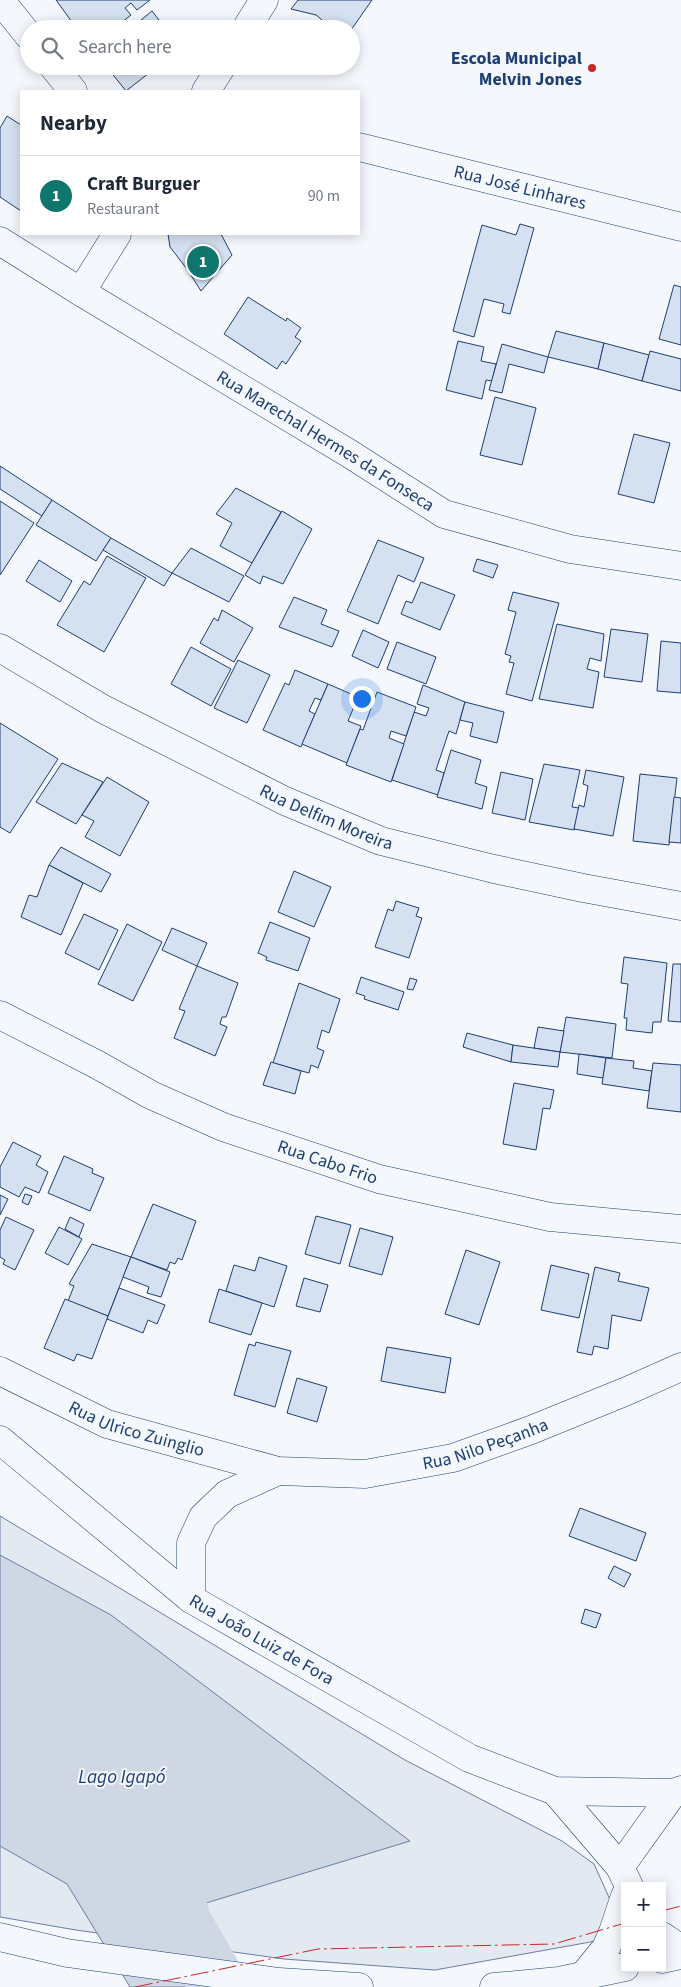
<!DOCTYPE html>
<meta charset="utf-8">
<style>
body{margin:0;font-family:"Source Sans 3",sans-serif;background:#f2f2f3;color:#1f2937}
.controls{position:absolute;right:15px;bottom:15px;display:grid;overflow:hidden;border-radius:0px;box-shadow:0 2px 12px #0003}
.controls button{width:45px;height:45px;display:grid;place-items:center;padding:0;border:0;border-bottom:1px solid #e0e1e3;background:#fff;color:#1f2937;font:25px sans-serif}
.you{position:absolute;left:361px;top:698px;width:18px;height:18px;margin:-12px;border:4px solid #fff;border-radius:50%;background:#1a73e8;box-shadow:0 0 0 8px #1a73e833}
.badge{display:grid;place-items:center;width:32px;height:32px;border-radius:50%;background:#0f766e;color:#fff;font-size:16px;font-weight:700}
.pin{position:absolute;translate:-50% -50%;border:2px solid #fff;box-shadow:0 1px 5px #0006}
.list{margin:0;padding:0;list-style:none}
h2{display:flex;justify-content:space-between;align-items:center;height:65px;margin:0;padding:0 20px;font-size:21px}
h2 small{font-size:16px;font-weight:400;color:#747a83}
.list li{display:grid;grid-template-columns:32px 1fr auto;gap:15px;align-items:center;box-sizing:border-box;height:80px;padding:0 20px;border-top:1px solid #e0e1e3}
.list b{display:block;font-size:19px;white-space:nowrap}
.list p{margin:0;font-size:16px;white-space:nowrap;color:#747a83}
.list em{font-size:16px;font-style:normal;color:#747a83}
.icon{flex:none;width:28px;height:28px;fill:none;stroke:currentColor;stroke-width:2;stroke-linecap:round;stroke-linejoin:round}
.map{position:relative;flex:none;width:681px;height:1987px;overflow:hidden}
.search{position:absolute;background:#fff;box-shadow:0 2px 12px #0003;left:20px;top:20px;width:340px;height:55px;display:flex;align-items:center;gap:12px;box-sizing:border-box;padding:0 18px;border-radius:28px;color:#747a83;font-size:19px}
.panel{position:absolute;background:#fff;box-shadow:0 2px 12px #0003;left:20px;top:90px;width:340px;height:145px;border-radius:0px}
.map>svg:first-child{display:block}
.green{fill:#e3e9f0;stroke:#687fa3}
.water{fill:#cfd7e4;stroke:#687fa3}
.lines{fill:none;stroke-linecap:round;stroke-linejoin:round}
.river{stroke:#cfd7e4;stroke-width:59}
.building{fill:#d5e0f0;stroke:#1d3f73}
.street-casing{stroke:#1d3f73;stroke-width:29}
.secondary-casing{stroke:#1d3f73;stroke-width:29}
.street{stroke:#f4f7fb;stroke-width:28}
.secondary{stroke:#f4f7fb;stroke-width:28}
.power{stroke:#c62828;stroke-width:1;stroke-dasharray:18 4 2.5 4;stroke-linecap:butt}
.poi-dot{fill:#c62828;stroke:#f4f7fb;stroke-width:2}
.labels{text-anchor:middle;stroke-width:4;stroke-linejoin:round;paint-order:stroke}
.poi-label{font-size:18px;font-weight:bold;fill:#1d3f73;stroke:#f4f7fb;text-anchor:end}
.street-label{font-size:18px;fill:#1d3f73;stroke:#f4f7fb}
.water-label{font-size:19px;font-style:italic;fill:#1d3f73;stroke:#f4f7fb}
</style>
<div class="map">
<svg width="681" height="1987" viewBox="0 0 681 1987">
<rect width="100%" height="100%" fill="#f4f7fb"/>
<path class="green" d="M0,1516L405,1760L562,1841L594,1864L612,1904L607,1939L435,1970L284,1959L76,1930L0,1917Z"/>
<path class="water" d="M0,1555L111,1615L410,1841L160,1917L208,1987H130L67,1884L0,1846Z"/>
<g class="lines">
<path class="river" d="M142,1842L163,1858L174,1890L181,1921L219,1987"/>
</g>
<g class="building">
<path d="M56,0H150L137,10L131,3L125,8L131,15L113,29H77Z"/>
<path d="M298,0H372L351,30V29H333L316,15L291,9Z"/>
<path d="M152,11L166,29H113L123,21L130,29Z"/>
<path d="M106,66H150L153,70L126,91Z"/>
<path d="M7,116L21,125V211L0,197V128Z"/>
<path d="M520,224L534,228L510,314L502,312L504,304L484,299L474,337L453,331L482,225L516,235Z"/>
<path d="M168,234H221L232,255L201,291L187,269L170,247Z"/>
<path d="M674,285L681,287V345L659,339Z"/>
<path d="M248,297L286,321L287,318L301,328L295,337L301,341L286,364L282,361L277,369L224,334Z"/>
<path d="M556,331L604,343L598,369L548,357Z"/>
<path d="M458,341L484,347L481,361L496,364L492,381L486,380L482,399L446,390Z"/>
<path d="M604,343L649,355L642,381L598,369Z"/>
<path d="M502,344L548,357L544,373L509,364L502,393L489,390Z"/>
<path d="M650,351L681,359V391L642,381Z"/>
<path d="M495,397L536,408L522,465L480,455Z"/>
<path d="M634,434L670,443L654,503L618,494Z"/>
<path d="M0,466L52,500L42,516L0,489Z"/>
<path d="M236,488L281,512L252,563L220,546L232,523L216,514Z"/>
<path d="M52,500L111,538L96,561L36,525Z"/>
<path d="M0,501L34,523L0,575Z"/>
<path d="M282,511L312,529L283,584L263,576L260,584L245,575Z"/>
<path d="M111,538L172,573L164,586L103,550Z"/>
<path d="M378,540L424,558L414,582L398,575L378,624L347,611Z"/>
<path d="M191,548L244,576L229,602L172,573Z"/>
<path d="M107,556L146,578L104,652L57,625L84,581L90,585Z"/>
<path d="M477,559L498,565L493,578L473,571Z"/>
<path d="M39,560L72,581L60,602L26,581Z"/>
<path d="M421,582L455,595L440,630L401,614L406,601L412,603Z"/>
<path d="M513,592L559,603L532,701L506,694L514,663L509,662L511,656L505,654L516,612L508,610Z"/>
<path d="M294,597L327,610L321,624L339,631L332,647L279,627Z"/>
<path d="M222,610L253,628L234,662L200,643L214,618L218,621Z"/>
<path d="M557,624L604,634L601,661L590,658L587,669L599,672L593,708L539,699Z"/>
<path d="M611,629L648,634L642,682L604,677Z"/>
<path d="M363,630L389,642L378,668L352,656Z"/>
<path d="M661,641L681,643V693L657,691Z"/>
<path d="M397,642L436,657L426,684L387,669Z"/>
<path d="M191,647L231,669L211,706L171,684Z"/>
<path d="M238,660L270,675L247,723L214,708Z"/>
<path d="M295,670L328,684L321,700L315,698L309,711L315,714L301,747L263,730L285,683L289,685Z"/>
<path d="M328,684L358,697L348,721L361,726L347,763L302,744Z"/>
<path d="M423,685L465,702L456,734L449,731L436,770L444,773L438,795L392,780L414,712L426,716L429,708L417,704Z"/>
<path d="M377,692L416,707L406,736L391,731L389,738L404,744L391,782L346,765L360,729L363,730Z"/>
<path d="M465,702L504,712L497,743L470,736L473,723L460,720Z"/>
<path d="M0,723L58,759L10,833L0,827Z"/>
<path d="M451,750L481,760L475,783L487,787L482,809L437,797Z"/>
<path d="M62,763L103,782L76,824L36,802Z"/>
<path d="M544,764L580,770L572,807L579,808L574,830L529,822Z"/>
<path d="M586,770L624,777L613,836L574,829L579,805L584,807L588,786L583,784Z"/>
<path d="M501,772L533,779L525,820L492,813Z"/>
<path d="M640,774L677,778L669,845L633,841Z"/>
<path d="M107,777L149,802L120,856L85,837L94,821L82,815Z"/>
<path d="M674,797L681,798V843L669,842Z"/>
<path d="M61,847L111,874L101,892L49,865Z"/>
<path d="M49,865L83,883L61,935L21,917L29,895L37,897Z"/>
<path d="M294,871L331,887L314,927L278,912Z"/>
<path d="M396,901L419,908L416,916L422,918L409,958L375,947L388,909L393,911Z"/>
<path d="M84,914L118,930L99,970L65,953Z"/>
<path d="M270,922L310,938L298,971L266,960L267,957L258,953Z"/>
<path d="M127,924L162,942L133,1001L98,984Z"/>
<path d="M172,928L207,943L197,966L162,950Z"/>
<path d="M624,957L667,963L661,1022H653L652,1033L626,1030L627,1018H624L628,984L621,983Z"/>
<path d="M673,964H681V1022L668,1021Z"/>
<path d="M197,966L238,983L226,1017H222L220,1024L227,1027L215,1056L174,1038L185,1011L179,1009Z"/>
<path d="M361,977L404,992L398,1010L364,999L365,996L356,993Z"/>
<path d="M410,978L417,980L413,990L407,989Z"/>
<path d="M299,983L340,999L329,1033L322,1030L317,1048L324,1051L318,1068L311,1065L309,1073L273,1063Z"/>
<path d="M566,1017L616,1024L612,1058L560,1052Z"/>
<path d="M538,1027L564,1031L560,1052L534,1048Z"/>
<path d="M467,1033L513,1045L511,1062L463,1047Z"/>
<path d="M513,1045L560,1052L558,1067L511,1062Z"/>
<path d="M579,1054L606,1058L603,1078L577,1074Z"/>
<path d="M606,1058L634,1061L633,1068L652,1071L649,1091L602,1084Z"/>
<path d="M271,1062L301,1071L295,1094L263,1085Z"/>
<path d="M653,1063L681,1065V1112L647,1108Z"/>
<path d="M514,1083L554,1090L550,1109L543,1108L536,1150L503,1144Z"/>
<path d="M13,1142L41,1156L36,1165L48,1172L39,1193L25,1187L19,1197L0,1187V1167Z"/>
<path d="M64,1156L93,1169L92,1173L104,1178L90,1211L48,1193Z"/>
<path d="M25,1194L32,1196L28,1205L22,1202Z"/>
<path d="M0,1195L8,1199L0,1215Z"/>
<path d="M153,1204L196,1221L182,1260L178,1258L175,1264L170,1262L167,1270L131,1257Z"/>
<path d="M316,1216L351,1225L340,1264L305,1254Z"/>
<path d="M6,1217L34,1230L15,1270L3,1264L5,1260L0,1257V1230Z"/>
<path d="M70,1217L84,1224L79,1237L65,1229Z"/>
<path d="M59,1227L82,1239L68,1265L45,1253Z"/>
<path d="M360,1228L393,1237L382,1275L349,1266Z"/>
<path d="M92,1244L131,1257L108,1316L68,1301L74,1286L69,1284Z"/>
<path d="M466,1250L500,1262L479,1325L445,1314Z"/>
<path d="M131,1257L170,1272L161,1297L147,1293L149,1287L123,1277Z"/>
<path d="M259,1257L287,1266L274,1307L226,1291L234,1265L255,1271Z"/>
<path d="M551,1265L589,1274L579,1318L541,1310Z"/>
<path d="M595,1267L620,1273L618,1281L649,1288L641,1321L612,1315L608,1349L594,1346L592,1355L577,1352Z"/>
<path d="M304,1278L328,1285L320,1312L296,1306Z"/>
<path d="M119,1288L165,1305L157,1324L148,1320L143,1333L107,1319Z"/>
<path d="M219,1289L262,1303L251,1335L209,1322Z"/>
<path d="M65,1299L108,1316L92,1359L77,1354L74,1361L44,1348Z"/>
<path d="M256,1342L291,1351L275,1407L234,1395L249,1344L255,1346Z"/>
<path d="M387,1347L451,1358L445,1393L381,1381Z"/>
<path d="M297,1378L327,1387L317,1422L287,1413Z"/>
<path d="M580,1508L646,1533L636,1561L569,1536Z"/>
<path d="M614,1566L631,1574L624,1587L608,1578Z"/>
<path d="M585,1609L601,1614L596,1628L581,1623Z"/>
</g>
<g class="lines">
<defs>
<g id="street">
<path d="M0,0L29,36"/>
<path d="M246,29L264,0"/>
<path d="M53,66L73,91"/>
<path d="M206,91L222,66"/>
<path id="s1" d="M359,147L681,227"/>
<path id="s2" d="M0,241L81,292L350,454L444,514L570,549L681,566"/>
<path d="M81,292L117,234"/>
<path id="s3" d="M0,648L103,709L285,801L381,841L494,869L583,888L681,906"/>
<path id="s4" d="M0,1015L96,1064L151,1095L223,1127L379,1179L550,1217L681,1229"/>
<path id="s5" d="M0,1371L107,1424L278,1471L365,1474L453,1458L531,1430L627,1391L681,1367"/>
<path id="s6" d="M0,1440L191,1599L469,1758L555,1791L673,1793L681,1790"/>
<path d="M191,1599V1543L203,1517L227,1494L278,1471"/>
<path d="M555,1791L620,1867L629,1886"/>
<path d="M620,1867L673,1793"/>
<path d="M662,1936L681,1949"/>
</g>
<g id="secondary">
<path d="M0,1937L67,1953L279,1982L359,1987"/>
<path d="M662,1959L681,1955"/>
<path d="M584,1975L606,1948L613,1932L625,1896"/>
<path d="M494,1987L559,1981L625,1967"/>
</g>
</defs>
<use href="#street" class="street-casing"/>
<use href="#secondary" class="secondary-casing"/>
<use href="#street" class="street"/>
<use href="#secondary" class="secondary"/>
<g class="power">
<path d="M662,1911L681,1906"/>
<path d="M135,1987L318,1949L554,1944L625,1923"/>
</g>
</g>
<circle class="poi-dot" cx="592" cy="68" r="5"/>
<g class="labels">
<g class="poi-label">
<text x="582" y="64">Escola Municipal<tspan x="582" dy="21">Melvin Jones</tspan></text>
</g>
<g class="street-label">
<text dy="6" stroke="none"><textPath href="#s1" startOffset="166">Rua José Linhares</textPath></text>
<text dy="6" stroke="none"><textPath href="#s2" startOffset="382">Rua Marechal Hermes da Fonseca</textPath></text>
<text dy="6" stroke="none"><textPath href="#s3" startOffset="368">Rua Delfim Moreira</textPath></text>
<text dy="6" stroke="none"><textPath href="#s4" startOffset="360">Rua Cabo Frio</textPath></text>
<text dy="6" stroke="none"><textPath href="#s5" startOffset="149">Rua Ulrico Zuinglio</textPath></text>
<text dy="6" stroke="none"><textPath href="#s5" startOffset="508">Rua Nilo Peçanha</textPath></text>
<text dy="6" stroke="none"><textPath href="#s6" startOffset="330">Rua João Luiz de Fora</textPath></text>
</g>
<g class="water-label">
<text x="122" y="1783">Lago Igapó</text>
</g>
</g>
</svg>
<div class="controls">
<button>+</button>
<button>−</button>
</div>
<div class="you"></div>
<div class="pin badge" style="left:203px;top:262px">1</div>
<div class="search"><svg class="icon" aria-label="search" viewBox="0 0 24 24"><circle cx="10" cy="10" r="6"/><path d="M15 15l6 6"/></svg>Search here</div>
<section class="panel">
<h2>Nearby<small></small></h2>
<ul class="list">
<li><span class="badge">1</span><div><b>Craft Burguer</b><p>Restaurant</p></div><em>90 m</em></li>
</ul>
</section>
</div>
